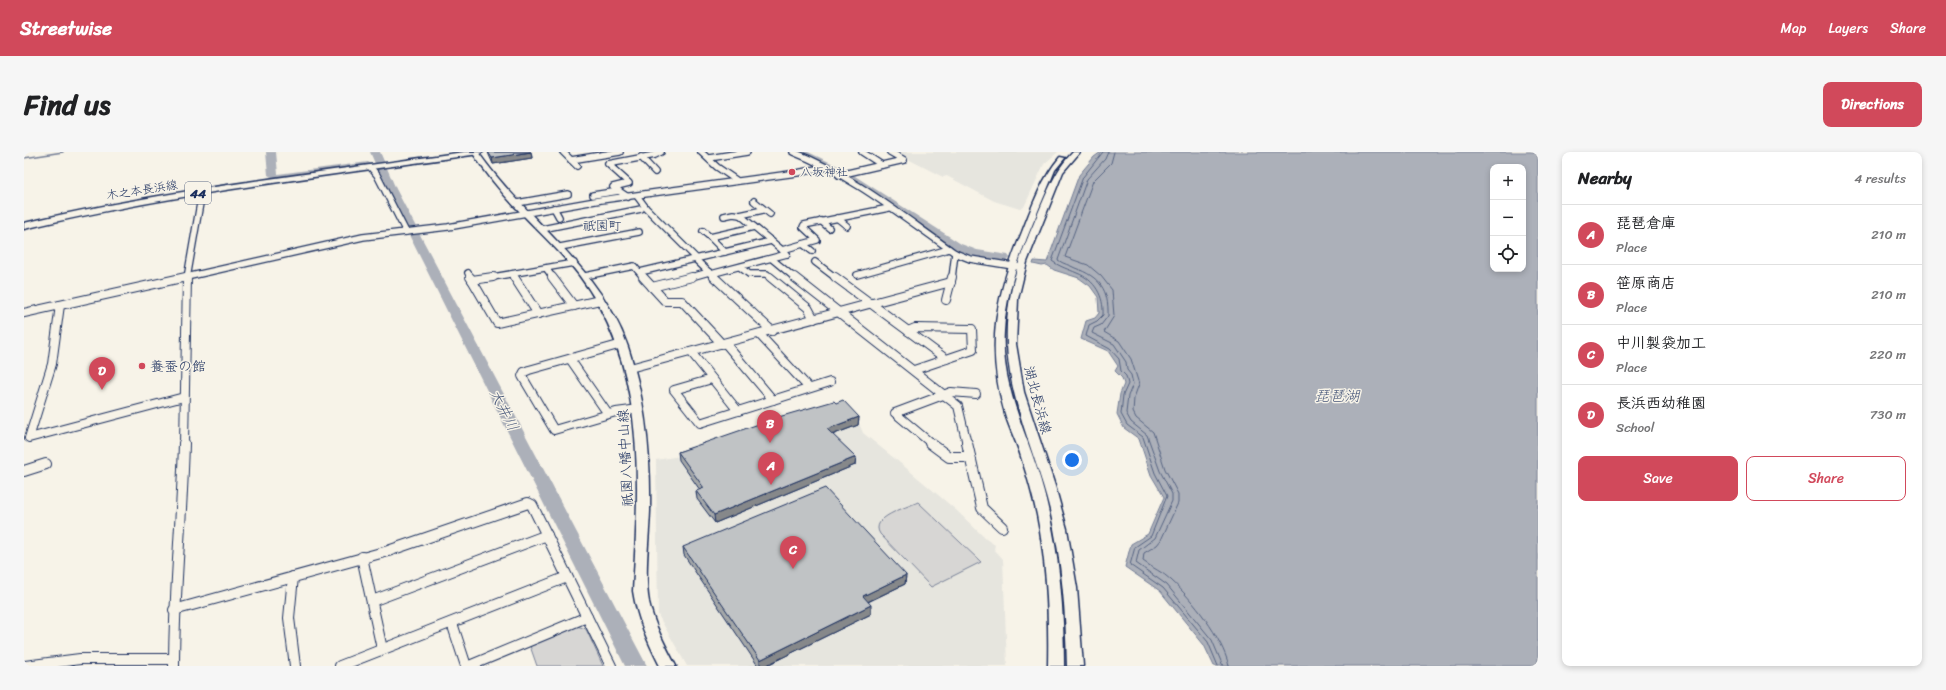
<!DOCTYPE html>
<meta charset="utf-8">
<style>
body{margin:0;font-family:Sriracha,"Klee One",sans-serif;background:#f6f6f6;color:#202124}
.controls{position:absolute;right:12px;top:12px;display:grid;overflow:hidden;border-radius:8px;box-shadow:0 2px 6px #0003}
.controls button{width:36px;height:36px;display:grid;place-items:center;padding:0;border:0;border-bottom:1px solid #e0e0e0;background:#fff;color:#202124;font:20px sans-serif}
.you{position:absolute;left:1048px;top:308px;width:14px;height:14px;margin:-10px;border:3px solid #fff;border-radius:50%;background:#1a73e8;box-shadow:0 0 0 6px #1a73e833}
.badge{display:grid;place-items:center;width:26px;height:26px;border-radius:50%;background:#d1495b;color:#fff;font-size:13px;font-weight:700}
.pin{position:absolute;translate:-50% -33px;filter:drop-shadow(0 1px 2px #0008)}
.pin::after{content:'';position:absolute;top:21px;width:14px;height:12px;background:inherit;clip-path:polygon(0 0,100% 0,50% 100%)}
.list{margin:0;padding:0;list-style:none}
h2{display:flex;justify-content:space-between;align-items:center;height:52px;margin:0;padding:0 16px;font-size:17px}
h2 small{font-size:13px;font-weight:400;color:#757577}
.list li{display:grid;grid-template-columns:26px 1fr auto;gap:12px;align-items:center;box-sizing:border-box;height:60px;padding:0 16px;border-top:1px solid #e0e0e0}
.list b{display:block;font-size:15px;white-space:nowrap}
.list p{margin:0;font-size:13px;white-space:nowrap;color:#757577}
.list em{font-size:13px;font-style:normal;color:#757577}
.actions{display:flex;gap:8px;padding:12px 16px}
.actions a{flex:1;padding:9px 0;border:1px solid #d1495b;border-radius:8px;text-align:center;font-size:14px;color:#d1495b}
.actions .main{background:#d1495b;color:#fff}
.icon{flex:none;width:22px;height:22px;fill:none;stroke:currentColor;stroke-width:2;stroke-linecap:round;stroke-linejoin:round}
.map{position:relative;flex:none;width:1514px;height:514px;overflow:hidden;border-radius:8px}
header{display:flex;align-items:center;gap:24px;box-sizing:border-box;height:56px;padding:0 20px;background:#d1495b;color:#fff}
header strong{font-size:19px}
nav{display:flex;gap:22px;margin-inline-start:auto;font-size:14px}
.intro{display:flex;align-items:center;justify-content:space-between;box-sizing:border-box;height:96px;padding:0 24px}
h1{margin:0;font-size:28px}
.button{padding:10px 18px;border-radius:8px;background:#d1495b;color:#fff;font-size:14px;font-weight:700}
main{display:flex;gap:24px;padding:0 24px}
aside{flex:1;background:#fff;border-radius:8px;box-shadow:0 2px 6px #0003}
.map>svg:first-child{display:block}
.built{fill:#e6e5de}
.green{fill:#d7d6d4;stroke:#798299}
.water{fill:#acb0b9;stroke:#727c95;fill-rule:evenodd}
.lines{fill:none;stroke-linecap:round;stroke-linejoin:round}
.shore{stroke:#556382;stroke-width:1}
.stream{stroke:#727c95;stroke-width:1.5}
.river{fill:#acb0b9;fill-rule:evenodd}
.street-far2-casing{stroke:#1b2f5e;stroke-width:8}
.street-far1-casing{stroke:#1b2f5e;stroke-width:10}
.street-casing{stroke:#1b2f5e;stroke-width:12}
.secondary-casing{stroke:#1b2f5e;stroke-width:3}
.primary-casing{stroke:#1b2f5e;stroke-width:3}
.street-far2{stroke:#f7f3e8;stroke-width:5.5}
.street-far1{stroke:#f7f3e8;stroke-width:8}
.street{stroke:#f7f3e8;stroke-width:10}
.secondary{fill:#f7f3e8;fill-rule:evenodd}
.primary{fill:#f7f3e8;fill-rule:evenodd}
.wall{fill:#a5a8a9;stroke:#1b2f5e}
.shaded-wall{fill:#86888a;stroke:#1b2f5e}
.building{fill:#c0c3c5;stroke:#1b2f5e}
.poi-dot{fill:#d1495b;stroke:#f7f3e8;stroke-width:1.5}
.labels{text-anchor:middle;stroke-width:3;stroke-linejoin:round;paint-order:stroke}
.far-poi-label{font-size:12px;fill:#1b2f5e;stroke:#f7f3e8;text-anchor:start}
.far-street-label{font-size:12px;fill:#1b2f5e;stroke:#f7f3e8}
.shield{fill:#f7f3e8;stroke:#5d6a87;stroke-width:1}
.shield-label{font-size:13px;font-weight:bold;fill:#1b2f5e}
.far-quarter-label{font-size:13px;fill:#1b2f5e;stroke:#f7f3e8}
.poi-label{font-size:14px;fill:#1b2f5e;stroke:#f7f3e8;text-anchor:start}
.street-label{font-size:14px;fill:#1b2f5e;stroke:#f7f3e8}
.water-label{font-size:15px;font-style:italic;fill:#465679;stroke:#f7f3e8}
</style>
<header>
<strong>Streetwise</strong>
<nav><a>Map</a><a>Layers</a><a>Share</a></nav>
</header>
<div class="intro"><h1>Find us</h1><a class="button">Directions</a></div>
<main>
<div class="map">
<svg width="1514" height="514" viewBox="0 0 1514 514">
<rect width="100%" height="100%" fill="#f7f3e8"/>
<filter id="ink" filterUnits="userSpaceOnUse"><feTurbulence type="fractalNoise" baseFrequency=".025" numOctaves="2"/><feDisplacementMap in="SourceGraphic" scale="8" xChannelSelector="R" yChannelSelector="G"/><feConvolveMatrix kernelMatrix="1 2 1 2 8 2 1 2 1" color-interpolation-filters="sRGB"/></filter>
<g filter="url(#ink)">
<g class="built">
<path d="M870,0H1034L1020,12L1000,55L996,57L970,49L923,24L919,25Z"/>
<path d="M821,250L834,269L839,281L881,315L932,358L962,387L971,393L970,397L979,407L983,514H663L634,463L632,308L674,301Z"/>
</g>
<g class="green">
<path d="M894,350L957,410L907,435L856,382C845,365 882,356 894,350Z"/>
<path d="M553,474L562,477L579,514H513L506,494Z"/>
</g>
<path class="water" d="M1077,0H1514V514H1190L1180,493L1136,439L1101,415L1107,392L1124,382L1140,345L1127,323L1115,287L1100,276L1093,262L1096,242L1100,232L1098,226L1091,219L1094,214L1084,199L1057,187L1062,169L1071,166L1075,161L1074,145L1066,134L1055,126L1030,118L1023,113L1018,114L1009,112L1010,109L1023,110L1055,23L1070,5ZM1469,15H1499V117H1469Z"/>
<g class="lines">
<g class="shore">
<path d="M1079,0L1059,25L1028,109C1036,115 1044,117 1053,121C1071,128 1080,144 1079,163L1073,169L1065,173L1062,184L1086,197L1095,207L1097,219L1102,224L1104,232L1099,243L1097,262L1103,273L1119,285L1131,321L1143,344L1127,384L1111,395L1106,413L1139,436L1184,490L1194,514"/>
<path d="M1084,0L1081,7L1063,27L1034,108C1039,112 1046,113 1051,116C1076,125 1085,138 1084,164L1077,173L1070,176L1068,181L1090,192L1102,210L1103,218L1107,223L1109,232L1104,244L1102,261L1107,270L1123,283L1136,319L1148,342V349L1131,386L1115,398L1112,411L1143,433L1188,488L1199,514"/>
<path d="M1090,0L1087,11L1069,29L1041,105L1064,113L1077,124L1088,138L1090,164L1080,180L1095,189L1107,207L1115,232L1110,246L1109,260L1112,266L1129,280L1141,317L1154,342V351L1137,388L1133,393L1120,401L1119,409C1128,416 1139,420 1147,428C1169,448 1198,485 1205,514"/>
</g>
<path class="stream" d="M0,6L39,0"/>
<g class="river">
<path d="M242,0H252L254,22L344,10L349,13L344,16L252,28L244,23Z"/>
<path d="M346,0H356L372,37L623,514H601L362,37Z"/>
<path d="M771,0H784L820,17L937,92L953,98L984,103L986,106C982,112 975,109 969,108C913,100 872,56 825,28C815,22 776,5 771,0Z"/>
</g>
<defs>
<g id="street-far2">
<path d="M539,0L553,14"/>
<path d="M677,0L693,15L712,28"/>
<path d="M769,0C828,23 879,65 931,101L946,107L995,115"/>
<path d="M838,0L858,13"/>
<path d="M617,5L631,20"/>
<path d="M685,6L723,0"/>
<path d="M547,8L596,0"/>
<path d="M347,16L353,23L382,80"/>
<path d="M815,23L880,8L866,0"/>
<path d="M569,43L595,39"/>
<path d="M613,44L622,56L673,107"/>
<path d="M604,45L589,35L605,31L584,12L631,3L637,0"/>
<path d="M730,49L746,62"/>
<path d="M493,51L544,42"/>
<path d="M530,56L535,65"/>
<path d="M739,58L716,63L763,102"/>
<path d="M700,64L709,62L716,63"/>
<path d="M813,66L823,74"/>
<path d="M797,69L805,76"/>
<path d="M518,77L617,57"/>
<path d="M679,79L686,85"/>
<path d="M779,92L788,99"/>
<path d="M536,95L615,80"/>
<path d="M758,98L793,88L779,75L780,73L865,56"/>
<path d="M701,100L686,85L730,75"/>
<path d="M671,107L691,126"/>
<path d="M748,107L771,126"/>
<path d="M791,110L812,126"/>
<path d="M716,115L725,122H743L747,126"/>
<path d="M522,116L529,126"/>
<path d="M616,120L747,89"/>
<path d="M444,121L447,126"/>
<path d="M488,122L490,126"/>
<path d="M687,122L763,102"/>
<path d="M833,123L925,97"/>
<path d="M561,124L610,114L620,126"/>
<path d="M158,126L339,85L424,75L577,48L773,21L802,15"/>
<path d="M163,126L178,40"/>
<path d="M463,126L550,111"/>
<path d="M664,126L685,120"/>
<path d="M928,126L931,101"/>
</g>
<g id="street-far1">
<path d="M446,125L448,128"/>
<path d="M469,125L448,128L473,171L576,148"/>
<path d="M490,125L514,162"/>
<path d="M528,125L550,154"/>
<path d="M619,125L641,149H658L698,192"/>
<path d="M690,125L748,179"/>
<path d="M746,125L784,156L790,167"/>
<path d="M770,125L934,254L943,292"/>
<path d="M811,125L922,207"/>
<path d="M628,135L668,125"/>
<path d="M922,148L928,125"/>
<path d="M36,153L28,212L5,286L160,245"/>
<path d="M0,161L162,125"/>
<path d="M884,179L891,176L948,177L949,198L890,218"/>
<path d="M735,182L785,236"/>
<path d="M701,191L749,248"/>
<path d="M598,192L505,218L500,220L498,224L530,278L592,260L615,257"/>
<path d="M667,200L714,259"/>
<path d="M546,207L584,262"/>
<path d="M606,216L927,130"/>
<path d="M688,227L650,238L676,271L806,230"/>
<path d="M160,292L163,125"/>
<path d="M908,292L871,261L927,240L952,242"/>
</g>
<g id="street">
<path d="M906,291L925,305H946"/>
<path d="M943,291L958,356L978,375"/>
<path d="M0,319L22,312"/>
<path d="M338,405L358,497"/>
<path d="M269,425L265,466L271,514"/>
<path d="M348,449L523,383"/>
<path d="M150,458L364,399L504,351L508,353L587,514"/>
<path d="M428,471L442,514"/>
<path d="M1,514L56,507H149"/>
<path d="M150,514C150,440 158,366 160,291"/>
<path d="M316,514L543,425"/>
<path d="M445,514L563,465"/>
</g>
<g id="secondary">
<path d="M448,0H454C501,68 576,114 604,195C622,248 627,304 626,359C625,387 620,424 625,450C630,473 641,493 652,514H636C624,490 613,466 609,439C615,332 624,214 555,123C539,102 518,83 499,63C480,44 463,23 448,0Z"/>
<path d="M1049,0H1056L1039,20L1003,110L994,147L992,192L1000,240L1031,334L1043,377L1053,436L1059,514H1043C1042,462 1038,409 1026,358C1018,325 1005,294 996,262C974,190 980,140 1010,71C1021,46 1030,19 1049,0Z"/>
<path d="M1036,5L1041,6L1031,18C1010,71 983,122 980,179C976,236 1006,286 1020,340C1035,397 1040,455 1040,514H1024C1025,463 1023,413 1013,363C1009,345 1004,326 998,308C994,293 987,280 982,265C961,197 971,144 998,80C1008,54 1018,26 1036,5Z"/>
</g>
<path id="primary" d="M440,0H459L455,2C303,24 149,41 0,77V71C145,37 293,21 440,0Z"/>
</defs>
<use href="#street-far2" class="street-far2-casing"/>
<use href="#street-far1" class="street-far1-casing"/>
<use href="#street" class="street-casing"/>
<use href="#secondary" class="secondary-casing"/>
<use href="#primary" class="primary-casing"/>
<use href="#street-far2" class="street-far2"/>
<use href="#street-far1" class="street-far1"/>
<use href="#street" class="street"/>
<use href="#secondary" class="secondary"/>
<use href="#primary" class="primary"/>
</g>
<g class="wall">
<path d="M464,0H507L508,6L469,12L465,3Z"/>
<path d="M812,251L835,265L834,273L808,283L832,305L831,313L691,371L673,347L672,339L676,338L655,308L654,300Z"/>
<path d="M659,395L882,423L881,432L844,450L847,462L741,514H734L660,403Z"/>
</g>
<g class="shaded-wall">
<path d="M507,0L508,6L469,12L468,6Z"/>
<path d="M835,265L834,273L802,285L803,277Z"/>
<path d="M832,305L831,313L691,371L690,363Z"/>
<path d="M882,423L881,432L839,452V444Z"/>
<path d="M847,453V462L741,514H736V508Z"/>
</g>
<g class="building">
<path d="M464,0H507L468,6Z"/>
<path d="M819,248L835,265L803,277L832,305L690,363L672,339L680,336L654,300L758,264L810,249L812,251Z"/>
<path d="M801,336L882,423L839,444L847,453L736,508L659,395Z"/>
</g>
</g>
<g class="poi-dot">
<circle cx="768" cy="20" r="4"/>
<circle cx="118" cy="214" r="4"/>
</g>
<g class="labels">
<g class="far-poi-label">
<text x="776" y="24">八坂神社</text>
</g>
<g class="far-street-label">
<text transform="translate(118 38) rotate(-9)" y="4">木之本長浜線</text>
</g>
<rect class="shield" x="161" y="30" width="26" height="22" rx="3"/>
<g class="shield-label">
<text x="174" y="46">44</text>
</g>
<g class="far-quarter-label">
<text x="578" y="78">祇園町</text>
</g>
<g class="poi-label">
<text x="126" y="219">養蚕の館</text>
</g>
<g class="street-label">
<text transform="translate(1014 248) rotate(75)" y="5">湖北長浜線</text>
<text transform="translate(601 306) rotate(-93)" y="5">祇園八幡中山線</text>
</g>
<g class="water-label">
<text x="1313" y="249">琵琶湖</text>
<text transform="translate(480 258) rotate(63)" y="5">大井川</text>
</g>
</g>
</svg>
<div class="controls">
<button>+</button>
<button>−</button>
<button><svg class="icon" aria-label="locate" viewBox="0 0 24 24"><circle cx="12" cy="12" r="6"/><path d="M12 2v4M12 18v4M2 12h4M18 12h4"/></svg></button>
</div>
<div class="you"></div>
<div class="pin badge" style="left:747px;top:333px">A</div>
<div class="pin badge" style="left:746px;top:291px">B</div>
<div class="pin badge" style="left:769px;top:417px">C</div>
<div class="pin badge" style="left:78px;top:238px">D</div>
</div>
<aside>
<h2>Nearby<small>4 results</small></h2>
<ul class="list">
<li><span class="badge">A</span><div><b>琵琶倉庫</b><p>Place</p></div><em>210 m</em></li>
<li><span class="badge">B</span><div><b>笹原商店</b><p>Place</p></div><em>210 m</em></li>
<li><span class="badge">C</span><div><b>中川製袋加工</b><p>Place</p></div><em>220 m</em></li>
<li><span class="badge">D</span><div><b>長浜西幼稚園</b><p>School</p></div><em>730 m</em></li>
</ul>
<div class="actions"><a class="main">Save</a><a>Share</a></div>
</aside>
</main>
